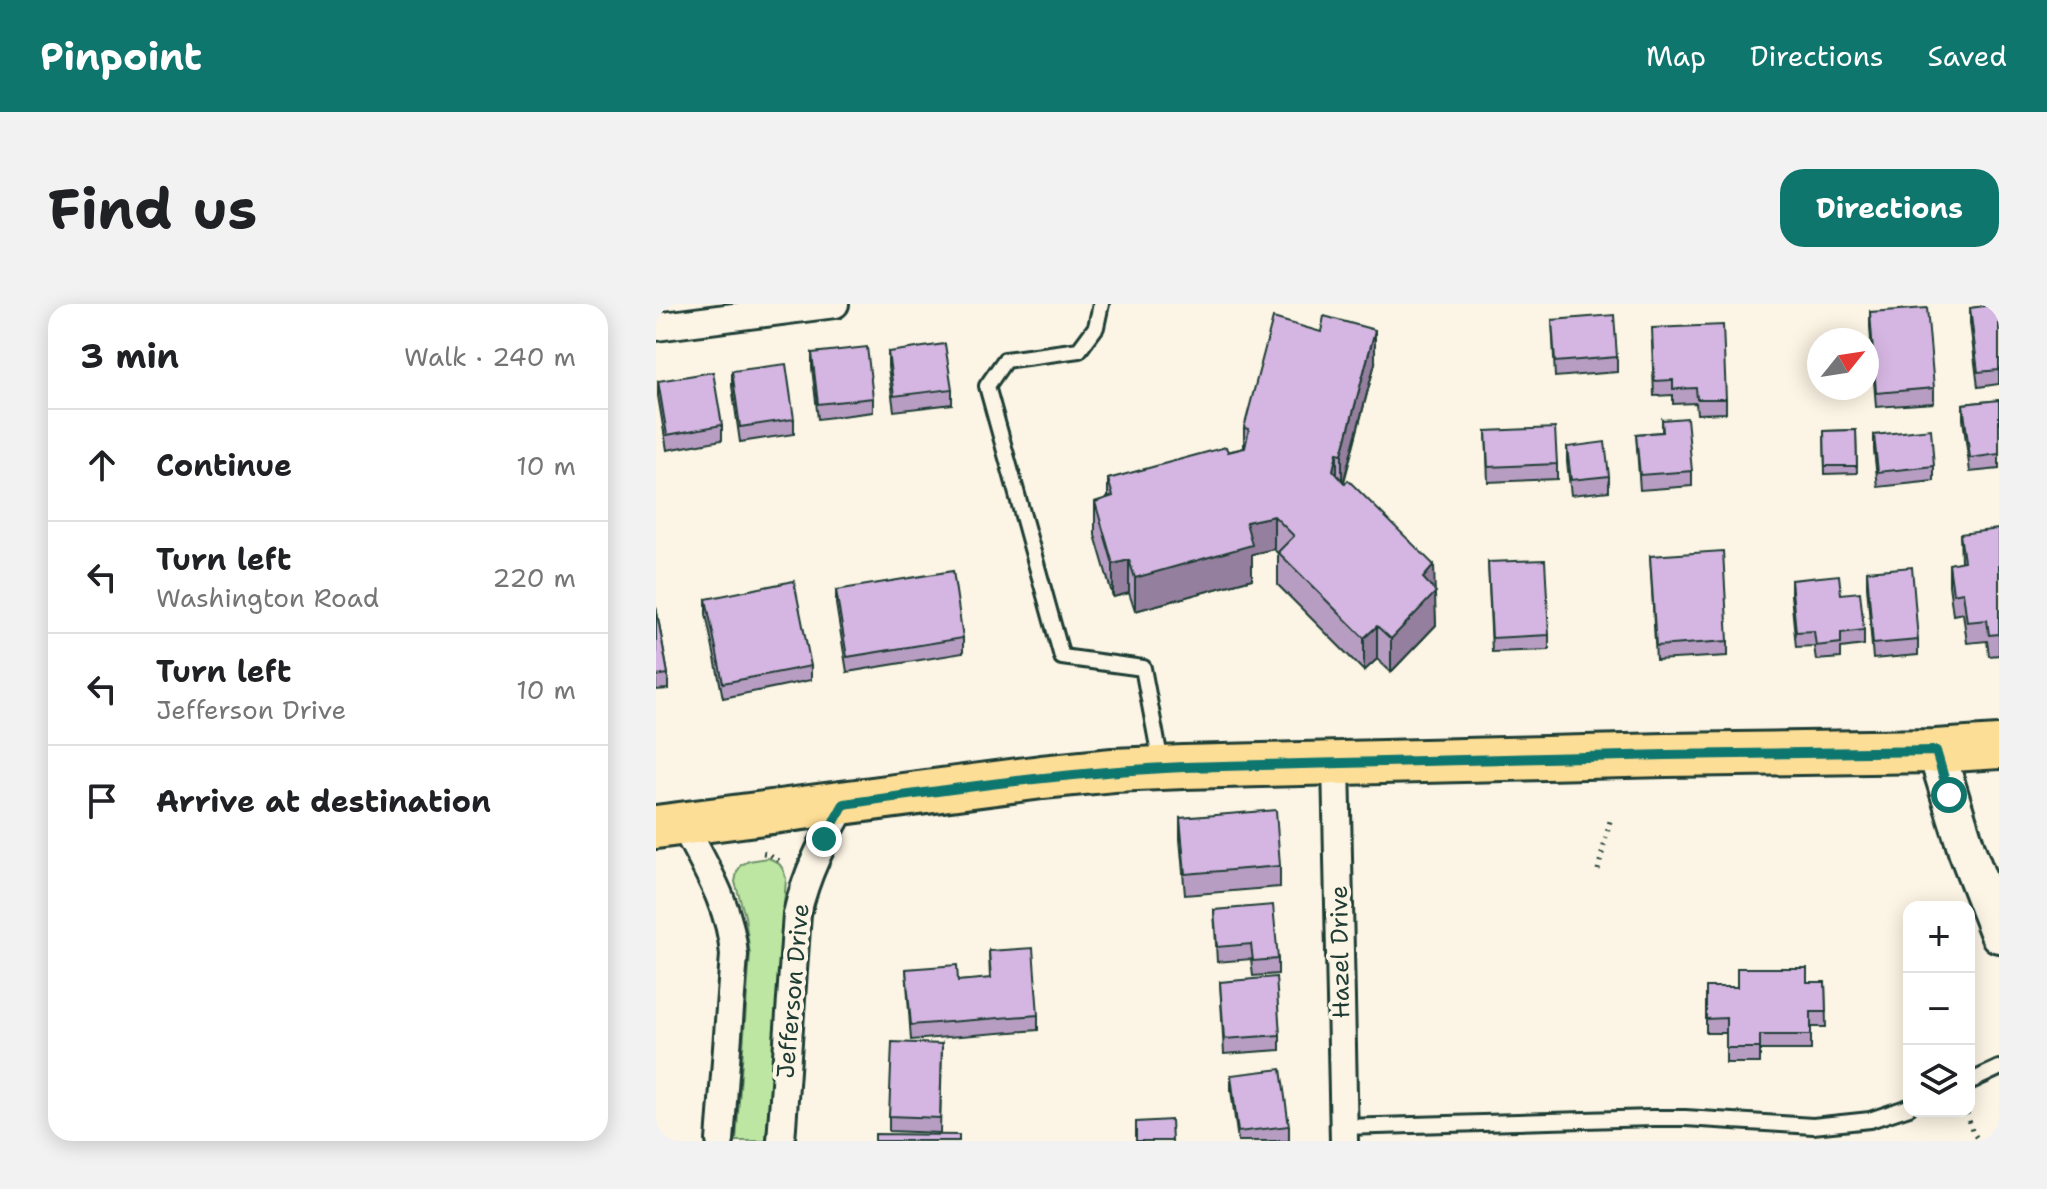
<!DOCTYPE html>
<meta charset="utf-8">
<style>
body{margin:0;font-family:"Shantell Sans",sans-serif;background:#f2f2f2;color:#202124}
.controls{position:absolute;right:24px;bottom:24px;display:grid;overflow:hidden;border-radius:16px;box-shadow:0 4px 20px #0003}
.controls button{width:72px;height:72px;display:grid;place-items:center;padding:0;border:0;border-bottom:2px solid #e0e0e0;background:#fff;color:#202124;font:40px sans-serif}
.compass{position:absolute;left:1151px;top:24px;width:72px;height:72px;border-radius:50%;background:#fff;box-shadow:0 4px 20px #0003;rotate:60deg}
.stop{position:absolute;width:24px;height:24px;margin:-18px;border:6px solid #0f766e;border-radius:50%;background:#fff}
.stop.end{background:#0f766e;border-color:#fff;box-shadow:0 2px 8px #0008}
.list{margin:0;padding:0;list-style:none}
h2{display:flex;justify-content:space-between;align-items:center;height:104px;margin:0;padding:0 32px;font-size:34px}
h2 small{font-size:26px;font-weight:400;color:#757577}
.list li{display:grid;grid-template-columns:52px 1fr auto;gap:24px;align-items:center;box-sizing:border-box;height:112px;padding:0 32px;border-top:2px solid #e0e0e0}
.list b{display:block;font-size:30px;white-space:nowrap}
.list p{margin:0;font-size:26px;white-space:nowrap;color:#757577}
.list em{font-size:26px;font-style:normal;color:#757577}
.icon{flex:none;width:44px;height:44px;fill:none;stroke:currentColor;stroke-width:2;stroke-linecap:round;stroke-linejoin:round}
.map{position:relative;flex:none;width:1343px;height:837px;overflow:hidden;border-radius:24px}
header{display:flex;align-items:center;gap:48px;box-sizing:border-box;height:112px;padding:0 40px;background:#0f766e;color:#fff}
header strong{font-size:38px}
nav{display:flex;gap:44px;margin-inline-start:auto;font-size:28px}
.intro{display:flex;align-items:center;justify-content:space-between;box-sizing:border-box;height:192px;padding:0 48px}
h1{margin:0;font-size:56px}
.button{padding:20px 36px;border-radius:24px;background:#0f766e;color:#fff;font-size:28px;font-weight:700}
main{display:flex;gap:48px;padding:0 48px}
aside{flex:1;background:#fff;border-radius:24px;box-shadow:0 4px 20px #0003}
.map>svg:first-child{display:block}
.green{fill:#bde6a2;stroke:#6e926b;stroke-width:2}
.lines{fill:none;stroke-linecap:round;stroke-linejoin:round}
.lane-casing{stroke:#1f3d34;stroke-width:20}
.street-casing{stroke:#1f3d34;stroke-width:32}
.secondary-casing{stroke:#1f3d34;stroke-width:42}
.primary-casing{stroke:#1f3d34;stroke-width:48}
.path{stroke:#1f3d34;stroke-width:5;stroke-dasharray:2 6;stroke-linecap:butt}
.lane{stroke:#fcf5e5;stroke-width:14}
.street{stroke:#fcf5e5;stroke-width:26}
.secondary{stroke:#fcf5e5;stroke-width:36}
.primary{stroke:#fdde96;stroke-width:42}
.wall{fill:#b79dc2;stroke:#1f3d34;stroke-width:2}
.shaded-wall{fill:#957f9e;stroke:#1f3d34;stroke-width:2}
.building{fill:#d5b6e2;stroke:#1f3d34;stroke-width:2}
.route{stroke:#0f766e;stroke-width:10}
.labels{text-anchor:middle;stroke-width:8;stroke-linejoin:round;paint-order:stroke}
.street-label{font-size:24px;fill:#1f3d34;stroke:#fcf5e5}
</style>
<header>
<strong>Pinpoint</strong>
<nav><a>Map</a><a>Directions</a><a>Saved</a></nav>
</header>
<div class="intro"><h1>Find us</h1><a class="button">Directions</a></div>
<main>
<aside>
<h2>3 min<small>Walk · 240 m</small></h2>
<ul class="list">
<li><svg class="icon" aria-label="ahead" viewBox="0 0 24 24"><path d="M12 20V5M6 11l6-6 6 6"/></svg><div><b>Continue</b></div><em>10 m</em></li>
<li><svg class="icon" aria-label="left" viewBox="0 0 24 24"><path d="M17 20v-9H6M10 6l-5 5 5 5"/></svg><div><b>Turn left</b><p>Washington Road</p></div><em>220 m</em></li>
<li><svg class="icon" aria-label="left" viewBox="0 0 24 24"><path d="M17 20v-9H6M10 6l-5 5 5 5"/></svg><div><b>Turn left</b><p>Jefferson Drive</p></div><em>10 m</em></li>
<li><svg class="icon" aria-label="arrive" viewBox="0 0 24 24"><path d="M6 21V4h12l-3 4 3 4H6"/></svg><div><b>Arrive at destination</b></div></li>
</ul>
</aside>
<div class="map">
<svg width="1343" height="837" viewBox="0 0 1343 837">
<rect width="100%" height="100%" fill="#fcf5e5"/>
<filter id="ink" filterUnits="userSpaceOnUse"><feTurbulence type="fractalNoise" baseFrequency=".0125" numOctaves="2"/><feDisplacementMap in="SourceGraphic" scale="16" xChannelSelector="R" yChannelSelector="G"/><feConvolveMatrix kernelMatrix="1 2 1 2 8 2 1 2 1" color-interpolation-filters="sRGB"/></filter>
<g filter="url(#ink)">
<path class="green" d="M112,554C124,558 127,563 130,575L110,837H80L94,651L89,612L79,578L81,568L85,561L93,557Z"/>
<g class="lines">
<defs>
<g id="lane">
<path d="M445,0L440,23L423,46L349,56L331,82L406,353L487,364L505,459"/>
<path d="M1313,778L1343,764"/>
<path d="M687,823L997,814H1029L1157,822L1214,816L1253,803"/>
</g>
<g id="street">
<path d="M0,23L179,0"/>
<path d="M680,459L688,837"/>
<path d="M27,520C49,562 75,603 78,651L64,837"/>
<path d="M125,837L141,610C150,570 168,535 188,500"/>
</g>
<path id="secondary" d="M1280,447L1311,547L1343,630"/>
<path id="primary" d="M0,523L386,473L457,466L528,463L1010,451L1280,447L1343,443"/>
</defs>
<use href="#lane" class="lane-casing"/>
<use href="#street" class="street-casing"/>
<use href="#secondary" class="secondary-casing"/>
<use href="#primary" class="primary-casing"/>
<g class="path">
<path d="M107,549L113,550L126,559"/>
<path d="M942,566L954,517"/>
<path d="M1311,809L1316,827L1323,837"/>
</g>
<use href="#lane" class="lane"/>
<use href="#street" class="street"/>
<use href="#secondary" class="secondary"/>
<use href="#primary" class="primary"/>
</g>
<g class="wall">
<path d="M1343,0V80L1322,83L1314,19V4Z"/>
<path d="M1214,8L1278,84V99L1220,103L1214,23Z"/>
<path d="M896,16L961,53V68L899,73Z"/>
<path d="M996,38L1070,95V109L1041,110L1040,99L1017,100V91L998,92Z"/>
<path d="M232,48L296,85V100L238,107L232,63Z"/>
<path d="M156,49L217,94V108L162,115L156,64Z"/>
<path d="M719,59L688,178L778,286L780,321L735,368L721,355L708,367L622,281V250L618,245L596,250V275L479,307L473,289L457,293L439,231V198L452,194V175L588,144V124Z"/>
<path d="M76,67L138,115V130L84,138L76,82Z"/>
<path d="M2,77L66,121V136L11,146L2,92Z"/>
<path d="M1343,96V165L1314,168L1307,115V100Z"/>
<path d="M1006,116L1036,167V182L984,186L980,130L1006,128Z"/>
<path d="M1200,126L1201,169L1169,170L1168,127Z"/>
<path d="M830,127L901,160V175L832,178Z"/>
<path d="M1218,131L1278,162V177L1222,183L1218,146Z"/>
<path d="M911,143L953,172V187L915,191L911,158Z"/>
<path d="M1343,229V351L1333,352L1331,337L1311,339L1307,309L1297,311L1293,281V260L1305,258L1304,230Z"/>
<path d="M994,252L1072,337V352L1000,356Z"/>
<path d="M832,258L893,331V346L836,348Z"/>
<path d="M1211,267L1262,336V351L1217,355L1211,282Z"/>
<path d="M1135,276L1185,290L1208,326V341L1185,344V354L1160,356L1158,342L1140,343L1135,291Z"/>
<path d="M180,286L307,334V349L191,368L180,300Z"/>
<path d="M50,295L155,362V376L67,394L50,310Z"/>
<path d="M0,303L12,370V385L0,386Z"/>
<path d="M524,514L624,562V583L529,591L524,535Z"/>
<path d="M558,606L622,655V670L597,672L595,655L561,658Z"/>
<path d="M333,647L382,711V726L255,736L250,665L302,677L334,675Z"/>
<path d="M564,678L624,731V746L568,750Z"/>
<path d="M1151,678H1169L1170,723H1155V746H1104V759H1070V729H1050V683H1081Z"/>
<path d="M286,740L284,829L233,827V812Z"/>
<path d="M575,771L633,822V837H582L575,786Z"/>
</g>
<g class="shaded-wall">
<path d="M719,26V59L686,183V150Z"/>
<path d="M681,149V182L677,166Z"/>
<path d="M618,212V245L596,250V275L479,307V274L590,218Z"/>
<path d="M473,256V289L457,293V260Z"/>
<path d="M778,261L780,321L735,368V335L767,274Z"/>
<path d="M721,322V355L708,367V334Z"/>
</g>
<g class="building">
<path d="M1343,0V66L1322,68L1314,4Z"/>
<path d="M1271,4L1278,84L1220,89L1214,8Z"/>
<path d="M958,11L961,53L899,58L896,16Z"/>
<path d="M668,12L719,26L686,150L681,149L677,166L689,180L692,176L778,261L767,274L780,288L735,335L721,322L708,334L622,248L638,232L618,212L590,218L596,241L479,274L473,256L457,260L439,198L457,192L452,175L570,143L572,148L589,144L593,125L588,124L617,14L665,28Z"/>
<path d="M1067,21L1070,95H1041L1040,84L1017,85V76L998,77L996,24Z"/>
<path d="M289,40L296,85L238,92L232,48Z"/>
<path d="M211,43L217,94L162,100L156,49Z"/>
<path d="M130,60L138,115L84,123L76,67Z"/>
<path d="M57,68L66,121L11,131L2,77Z"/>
<path d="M1343,96V150L1314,154L1307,100Z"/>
<path d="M1031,114L1036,167L984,171L980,130L1007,128L1006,116Z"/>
<path d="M899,124L901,160L832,163L830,127Z"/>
<path d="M1275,125L1278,162L1222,168L1218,131Z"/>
<path d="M1200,126L1201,162H1169L1168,127Z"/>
<path d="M949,138L953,172L915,176L911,143Z"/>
<path d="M1343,225V330L1333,331L1331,316L1311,318L1307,288L1297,290L1293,260L1308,257L1304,230Z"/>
<path d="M1067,247L1072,337L1000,342L994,252Z"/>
<path d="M889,256L893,331L836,334L832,258Z"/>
<path d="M1256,263L1262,336L1217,340L1211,267Z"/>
<path d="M297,267L307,334L191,353L180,286Z"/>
<path d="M1183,271L1185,290L1204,288L1208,326L1185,329V339L1160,342L1158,327L1140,328L1135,276Z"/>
<path d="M138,277L155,362L67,379L50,295Z"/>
<path d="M0,303L12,370L0,372Z"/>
<path d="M620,506L624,562L529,570L524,514Z"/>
<path d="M617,601L622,655L597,657L595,640L561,643L558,606Z"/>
<path d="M377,644L382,711L255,721L250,665L301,661L302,677L335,674L333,647Z"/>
<path d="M1081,664H1151V678H1169L1170,708H1155V731H1104V744H1070V714L1050,715V683H1081Z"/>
<path d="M620,673L624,731L568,735L564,678Z"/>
<path d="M236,738L286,740L284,814L233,812Z"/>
<path d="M625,765L633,822L582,828L575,771Z"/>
<path d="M515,816L516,837H480V818Z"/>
<path d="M219,830L303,831V837H219Z"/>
</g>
</g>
<g class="lines" filter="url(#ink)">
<path class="route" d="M168,535L188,500C301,484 414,468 528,463L1010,451L1280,447L1293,491"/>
</g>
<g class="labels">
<g class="street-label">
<text transform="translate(684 648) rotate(-91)" y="8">Hazel Drive</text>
<text transform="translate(137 687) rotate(-85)" y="8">Jefferson Drive</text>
</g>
</g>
</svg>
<div class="controls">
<button>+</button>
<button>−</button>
<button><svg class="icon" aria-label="layers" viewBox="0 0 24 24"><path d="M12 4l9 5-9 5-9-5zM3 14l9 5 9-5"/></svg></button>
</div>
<svg class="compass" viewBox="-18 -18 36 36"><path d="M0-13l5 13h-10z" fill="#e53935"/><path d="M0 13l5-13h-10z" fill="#757577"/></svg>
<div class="stop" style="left:1293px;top:491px"></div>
<div class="stop end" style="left:168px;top:535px"></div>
</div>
</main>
